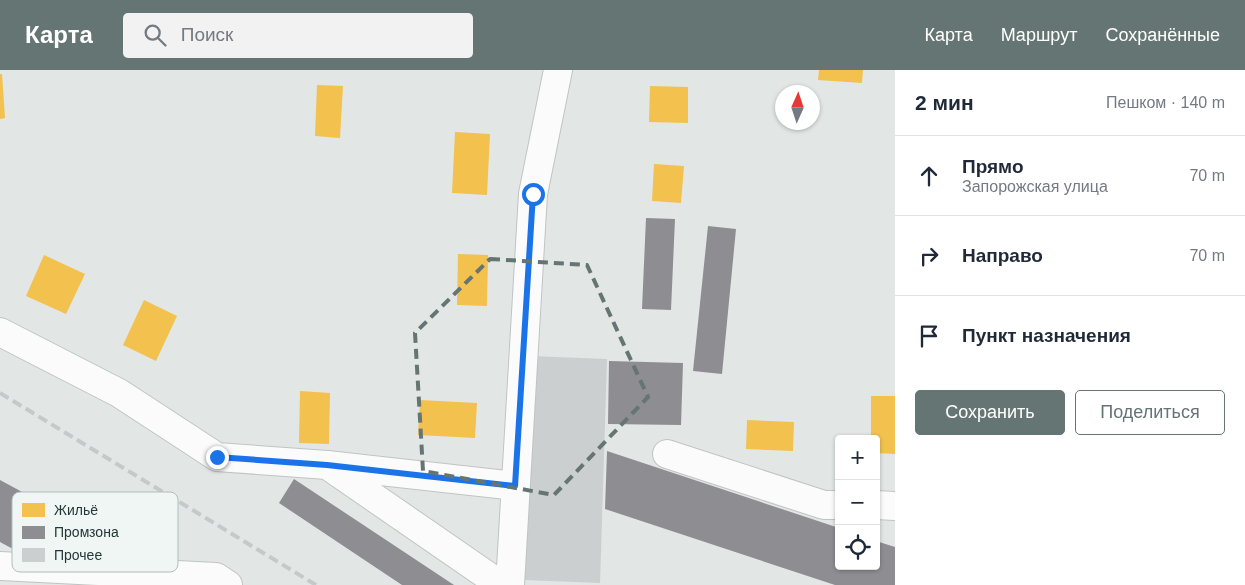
<!DOCTYPE html>
<html lang="ru">
<meta charset="utf-8">
<style>
body{margin:0;font-family:Arial,sans-serif;background:#f2f2f3;color:#1f2937}
.controls{position:absolute;right:15px;bottom:15px;display:grid;overflow:hidden;border-radius:5px;box-shadow:0 1px 4px #0004}
.controls button{width:45px;height:45px;display:grid;place-items:center;padding:0;border:0;border-bottom:1px solid #e0e1e3;background:#fff;color:#1f2937;font:25px sans-serif}
.compass{position:absolute;left:775px;top:15px;width:45px;height:45px;border-radius:50%;background:#fff;box-shadow:0 1px 4px #0004;rotate:3deg}
.stop{position:absolute;width:15px;height:15px;margin:-11px;border:4px solid #1a73e8;border-radius:50%;background:#fff}
.stop.end{background:#1a73e8;border-color:#fff;box-shadow:0 1px 5px #0008}
.list{margin:0;padding:0;list-style:none}
h2{display:flex;justify-content:space-between;align-items:center;height:65px;margin:0;padding:0 20px;font-size:21px}
h2 small{font-size:16px;font-weight:400;color:#747a83}
.list li{display:grid;grid-template-columns:32px 1fr auto;gap:15px;align-items:center;box-sizing:border-box;height:80px;padding:0 20px;border-top:1px solid #e0e1e3}
.list b{display:block;font-size:19px;white-space:nowrap}
.list p{margin:0;font-size:16px;white-space:nowrap;color:#747a83}
.list em{font-size:16px;font-style:normal;color:#747a83}
.actions{display:flex;gap:10px;padding:15px 20px}
.actions a{flex:1;padding:11px 0;border:1px solid #657574;border-radius:5px;text-align:center;font-size:18px;color:#657574}
.actions .main{background:#657574;color:#fff}
.icon{flex:none;width:28px;height:28px;fill:none;stroke:currentColor;stroke-width:2;stroke-linecap:round;stroke-linejoin:round}
.map{position:relative;flex:none;width:895px;height:515px;overflow:hidden}
header{display:flex;align-items:center;gap:30px;box-sizing:border-box;height:70px;padding:0 25px;background:#657574;color:#fff}
header strong{font-size:24px}
nav{display:flex;gap:28px;margin-inline-start:auto;font-size:18px}
.search{width:350px;height:45px;background:#f2f2f3;display:flex;align-items:center;gap:12px;box-sizing:border-box;padding:0 18px;border-radius:5px;color:#747a83;font-size:19px}
main{display:flex}
aside{flex:1;background:#fff}
.map>svg:first-child{display:block}
.homes{fill:#f2c14e}
.industry{fill:#8d8d92}
.building{fill:#cbcfcf}
.lines{fill:none;stroke-linecap:round;stroke-linejoin:round}
.minor-casing{stroke:#bfc4c3;stroke-width:30}
.minor{stroke:#fbfbfb;stroke-width:28}
.rail{stroke:#c6c9c9;stroke-width:4;stroke-dasharray:10 5;stroke-linecap:butt}
.route{stroke:#1a73e8;stroke-width:6}
.marked{fill:none;stroke:#657574;stroke-width:4;stroke-dasharray:10 6;stroke-linejoin:round}
.key{fill:#f0f6f4;stroke:#b2bdbb;stroke-width:1}
.key-label{font-size:14px;fill:#223737}
</style>
<header>
<strong>Карта</strong>
<div class="search"><svg class="icon" aria-label="search" viewBox="0 0 24 24"><circle cx="10" cy="10" r="6"/><path d="M15 15l6 6"/></svg>Поиск</div>
<nav><a>Карта</a><a>Маршрут</a><a>Сохранённые</a></nav>
</header>
<main>
<div class="map">
<svg width="895" height="515" viewBox="0 0 895 515">
<rect width="100%" height="100%" fill="#e2e7e6"/>
<g class="homes">
<path d="M819,0H863L862,13L818,10Z"/>
<path d="M0,4H2L5,48L0,49Z"/>
<path d="M317,15L343,16L340,68L315,66Z"/>
<path d="M650,16L688,17V53L649,52Z"/>
<path d="M455,62L490,64L487,125L452,123Z"/>
<path d="M654,94L684,96L681,133L652,131Z"/>
<path d="M458,184L488,185L487,236L457,235Z"/>
<path d="M44,185L85,204L66,244L26,226Z"/>
<path d="M144,230L177,246L156,291L123,275Z"/>
<path d="M300,321L330,323L329,374L299,373Z"/>
<path d="M871,326H895V384L876,383V369H871Z"/>
<path d="M420,330L477,333L475,368L418,365Z"/>
<path d="M747,350L794,352L793,381L746,379Z"/>
</g>
<g class="industry">
<path d="M646,148L675,149L671,240L642,239Z"/>
<path d="M708,156L736,159L722,304L693,301Z"/>
<path d="M609,291L683,293L681,355L608,354Z"/>
<path d="M607,381L839,458V496H876V471L895,477V515H835L605,439Z"/>
<path d="M294,409L454,515H402L279,433Z"/>
<path d="M0,410L50,437L24,485L0,472Z"/>
</g>
<path class="building" d="M530,286L607,289L600,513L524,510Z"/>
<g class="lines">
<defs>
<g id="minor">
<path d="M0,262L119,323L217,387L327,395"/>
<path d="M667,384L824,435H839"/>
<path d="M876,435L895,436"/>
<path d="M0,496L216,507L228,515"/>
<path d="M501,515L327,395L515,416"/>
<path d="M510,515L533,124L558,0"/>
</g>
</defs>
<use href="#minor" class="minor-casing"/>
<use href="#minor" class="minor"/>
<path class="rail" d="M0,323L316,515"/>
</g>
<g class="lines">
<path class="route" d="M217,387L327,395L515,416L533,124"/>
</g>
<path class="marked" d="M490,189L587,195L648,327L554,425L423,401L415,263Z"/>
<rect x="12" y="422" width="166" height="80" rx="8" class="key"/>
<rect x="22" y="433" width="23" height="14" fill="#f2c14e"/>
<rect x="22" y="456" width="23" height="13" fill="#8d8d92"/>
<rect x="22" y="478" width="23" height="14" fill="#cbcfcf"/>
<g class="key-label">
<text x="54" y="445">Жильё</text>
<text x="54" y="467">Промзона</text>
<text x="54" y="490">Прочее</text>
</g>
</svg>
<div class="controls">
<button>+</button>
<button>−</button>
<button><svg class="icon" aria-label="locate" viewBox="0 0 24 24"><circle cx="12" cy="12" r="6"/><path d="M12 2v4M12 18v4M2 12h4M18 12h4"/></svg></button>
</div>
<svg class="compass" viewBox="-18 -18 36 36"><path d="M0-13l5 13h-10z" fill="#e53935"/><path d="M0 13l5-13h-10z" fill="#747a83"/></svg>
<div class="stop" style="left:533px;top:124px"></div>
<div class="stop end" style="left:217px;top:387px"></div>
</div>
<aside>
<h2>2 мин<small>Пешком · 140 m</small></h2>
<ul class="list">
<li><svg class="icon" aria-label="ahead" viewBox="0 0 24 24"><path d="M12 20V5M6 11l6-6 6 6"/></svg><div><b>Прямо</b><p>Запорожская улица</p></div><em>70 m</em></li>
<li><svg class="icon" aria-label="right" viewBox="0 0 24 24"><path d="M7 20v-9h11M14 6l5 5-5 5"/></svg><div><b>Направо</b></div><em>70 m</em></li>
<li><svg class="icon" aria-label="arrive" viewBox="0 0 24 24"><path d="M6 21V4h12l-3 4 3 4H6"/></svg><div><b>Пункт назначения</b></div></li>
</ul>
<div class="actions"><a class="main">Сохранить</a><a>Поделиться</a></div>
</aside>
</main>
